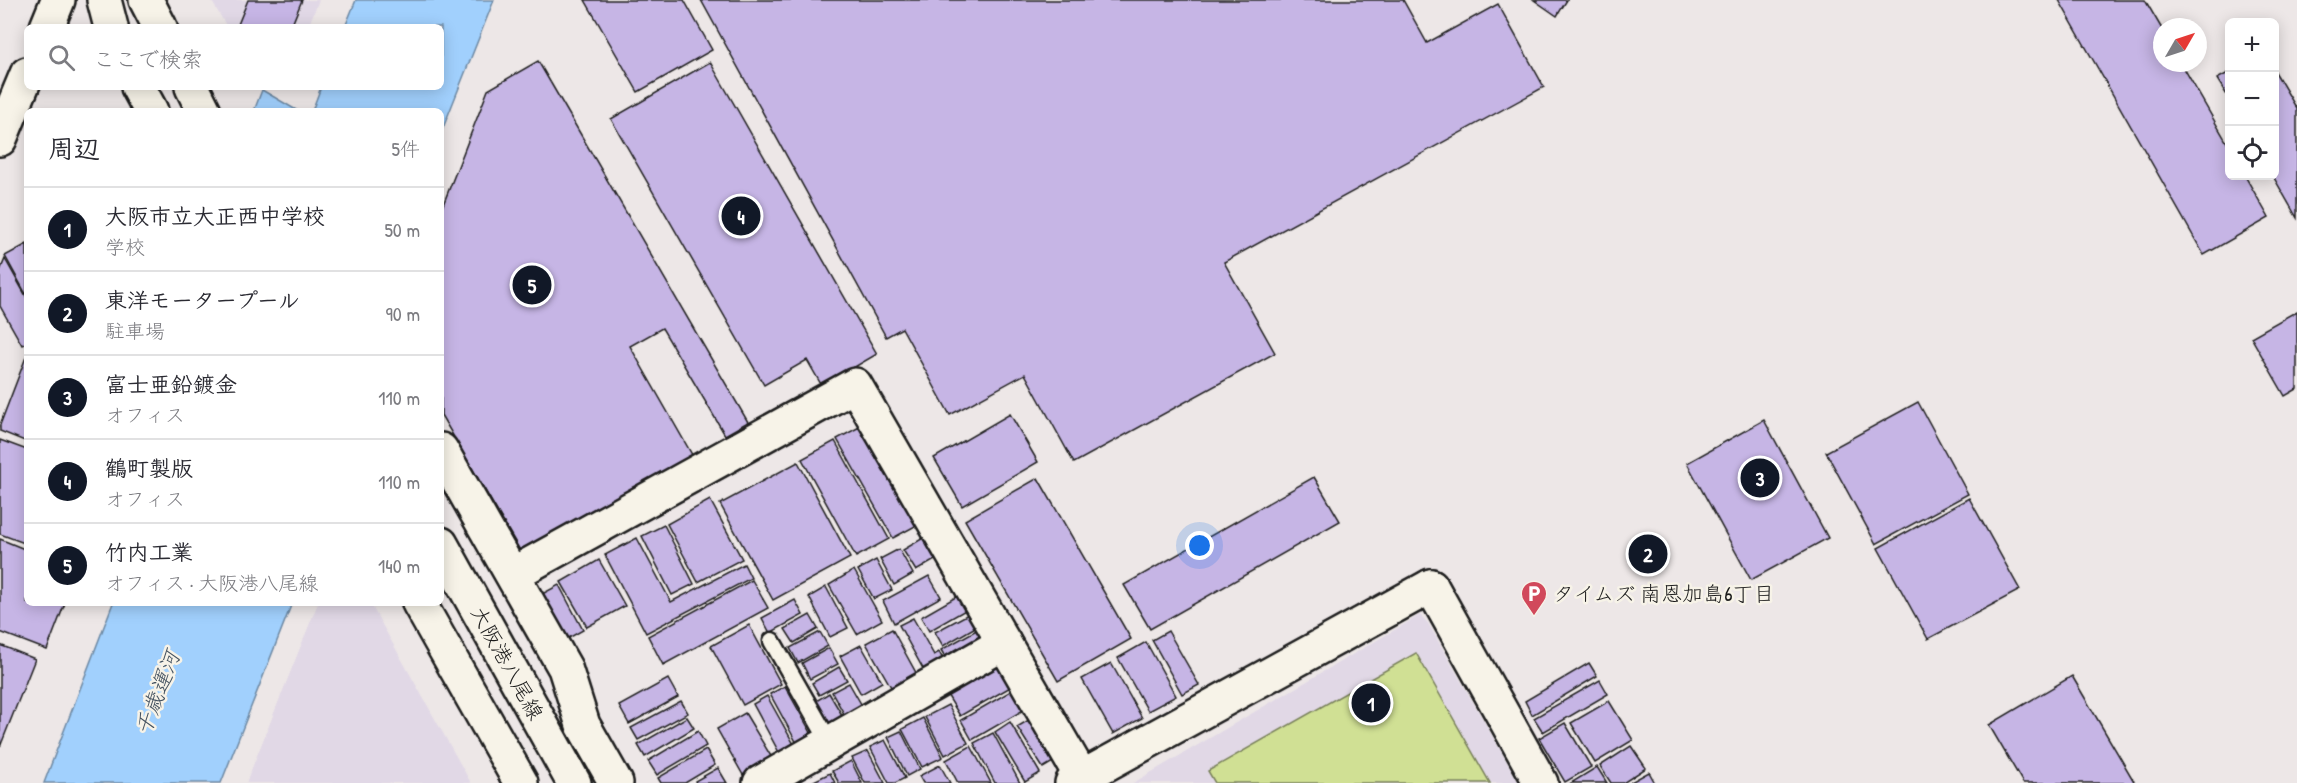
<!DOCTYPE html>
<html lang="ja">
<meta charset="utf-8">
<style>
body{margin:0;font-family:"Patrick Hand","Klee One",sans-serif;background:#f7f7f7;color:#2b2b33}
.controls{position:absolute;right:18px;top:18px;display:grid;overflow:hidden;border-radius:9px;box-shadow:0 3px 15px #0003}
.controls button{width:54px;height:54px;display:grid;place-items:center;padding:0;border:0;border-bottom:2px solid #e1e1e2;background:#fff;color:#2b2b33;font:30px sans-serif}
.compass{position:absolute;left:2153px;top:18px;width:54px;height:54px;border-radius:50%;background:#fff;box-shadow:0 3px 15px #0003;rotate:51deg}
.you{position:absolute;left:1200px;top:546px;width:21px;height:21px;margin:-15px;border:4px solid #fff;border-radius:50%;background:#1a73e8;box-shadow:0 0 0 9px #1a73e833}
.badge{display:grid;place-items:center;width:39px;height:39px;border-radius:50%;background:#111827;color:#fff;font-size:20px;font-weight:700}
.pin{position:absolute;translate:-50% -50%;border:3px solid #fff;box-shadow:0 2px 6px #0006}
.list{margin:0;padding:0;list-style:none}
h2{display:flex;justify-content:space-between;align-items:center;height:78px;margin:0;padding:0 24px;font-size:26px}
h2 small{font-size:20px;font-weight:400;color:#7c7c81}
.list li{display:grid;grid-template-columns:39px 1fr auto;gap:18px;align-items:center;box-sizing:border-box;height:84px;padding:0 24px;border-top:2px solid #e1e1e2}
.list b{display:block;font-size:22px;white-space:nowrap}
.list p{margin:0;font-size:20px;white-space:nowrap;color:#7c7c81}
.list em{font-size:20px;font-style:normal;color:#7c7c81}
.icon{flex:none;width:33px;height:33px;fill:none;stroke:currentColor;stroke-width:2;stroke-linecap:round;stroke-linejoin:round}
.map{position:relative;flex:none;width:2297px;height:783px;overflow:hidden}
.search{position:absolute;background:#fff;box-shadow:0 3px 15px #0003;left:24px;top:24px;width:420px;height:66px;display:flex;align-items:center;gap:15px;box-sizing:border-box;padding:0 21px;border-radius:9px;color:#7c7c81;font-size:22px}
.panel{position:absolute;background:#fff;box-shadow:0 3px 15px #0003;left:24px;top:108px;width:420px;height:498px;border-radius:9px}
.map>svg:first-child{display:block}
.built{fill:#e1d8e6}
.green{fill:#d0e094;stroke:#767e58;stroke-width:1.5}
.water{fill:#a1d0fd;stroke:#6c88a3;stroke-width:1.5}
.building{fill:#c6b5e5;stroke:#1c1c1c;stroke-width:1.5}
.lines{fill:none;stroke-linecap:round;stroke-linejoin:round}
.service-casing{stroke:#1c1c1c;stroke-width:21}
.minor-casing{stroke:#1c1c1c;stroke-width:38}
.tertiary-casing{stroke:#1c1c1c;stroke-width:38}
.primary-casing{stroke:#1c1c1c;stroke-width:38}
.service{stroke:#f7f3e8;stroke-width:16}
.minor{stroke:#f7f3e8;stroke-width:33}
.tertiary{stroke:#f7f3e8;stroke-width:33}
.primary{stroke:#f7f3e8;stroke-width:33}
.labels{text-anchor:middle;stroke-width:5;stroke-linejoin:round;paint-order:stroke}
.poi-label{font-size:21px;fill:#1c1c1c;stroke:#f7f3e8;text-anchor:start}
.street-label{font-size:21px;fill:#1c1c1c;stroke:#f7f3e8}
.water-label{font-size:22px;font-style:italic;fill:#445260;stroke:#f7f3e8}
</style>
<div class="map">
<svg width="2297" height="783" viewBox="0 0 2297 783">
<rect width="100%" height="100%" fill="#ede7e7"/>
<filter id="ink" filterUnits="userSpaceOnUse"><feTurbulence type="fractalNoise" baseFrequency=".0167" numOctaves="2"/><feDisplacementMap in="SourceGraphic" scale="12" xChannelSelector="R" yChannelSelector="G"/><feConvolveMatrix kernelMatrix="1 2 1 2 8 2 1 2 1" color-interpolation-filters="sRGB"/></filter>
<g filter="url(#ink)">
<g class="built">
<path d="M211,0H319L308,27H227Z"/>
<path d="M318,603H370L471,783H246Z"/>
<path d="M1420,615L1428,623L1519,783H1133Z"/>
</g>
<path class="green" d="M1416,653L1490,783H1215L1208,771Z"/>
<g class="water">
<path d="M356,0H494L441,133V111H312L321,87H441V27H345Z"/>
<path d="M262,90L298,111H254Z"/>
<path d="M113,603H292L221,783H44Z"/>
</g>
<g class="building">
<path d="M248,0H302L291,27H237Z"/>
<path d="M585,0H684L712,50L638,92Z"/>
<path d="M701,0H1403L1427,43L1498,4L1544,87L1224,262L1275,353L1074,463L1025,374L950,415L902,328L886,337Z"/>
<path d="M1534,0H1567L1557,16Z"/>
<path d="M2059,0H2145L2162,29V63H2181L2230,148V176H2245L2269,218L2204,255Z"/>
<path d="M538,61L748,422L725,435L662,328L630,346L695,460L525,559L441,415V210L488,90Z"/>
<path d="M710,62L877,354L822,386L807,360L764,385L611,119Z"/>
<path d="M2274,70L2297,109V218L2273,176H2274Z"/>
<path d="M2230,72V100L2217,79Z"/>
<path d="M27,244V296L5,256Z"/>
<path d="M5,259L27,298V342L22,345L0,306V271Z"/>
<path d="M2297,311V389L2285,396L2251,337Z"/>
<path d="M26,357L27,358V442L0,431V425Z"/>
<path d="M1918,402L1968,494L1876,544L1826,452Z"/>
<path d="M1010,414L1038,462L962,506L934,458Z"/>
<path d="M1764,420L1828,538L1751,580L1687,463Z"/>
<path d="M865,424L921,523L893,538L837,439Z"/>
<path d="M0,440L27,450V544L0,534Z"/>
<path d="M835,441L889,539L856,557L802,459Z"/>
<path d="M798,462L850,558L773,600L720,504Z"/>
<path d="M1314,477L1340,521L1150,629L1124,585Z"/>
<path d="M1038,478L1131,639L1058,681L965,520Z"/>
<path d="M1969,498L2020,590L1928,639L1878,548Z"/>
<path d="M710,500L742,559L698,582L667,524Z"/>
<path d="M664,525L694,584L672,595L642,536Z"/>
<path d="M930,534L942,556L916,571L903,550Z"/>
<path d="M637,538L671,602L744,564L751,578L646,633L605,555Z"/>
<path d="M0,539L27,550V603H65L47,650L0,632Z"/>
<path d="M899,549L913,574L894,585L880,559Z"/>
<path d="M599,560L625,606L587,627L561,582Z"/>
<path d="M876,560L892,590L874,599L858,570Z"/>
<path d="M854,570L882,620L857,634L829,585Z"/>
<path d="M929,576L941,597L894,623L883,601Z"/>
<path d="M752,580L768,608L663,665L648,636Z"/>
<path d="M559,585L583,630L567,639L542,594Z"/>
<path d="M826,587L848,628L830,637L809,597Z"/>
<path d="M961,594L969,608L929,631L921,617Z"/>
<path d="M795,600L803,615L770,633L762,618Z"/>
<path d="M972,612L979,625L943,646L935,632Z"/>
<path d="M810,615L818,629L794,643L785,629Z"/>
<path d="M913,618L934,655L939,652L946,665L927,676L899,625Z"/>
<path d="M749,625L781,684L743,705L711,646Z"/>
<path d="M980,628L989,643L950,665L941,650Z"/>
<path d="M892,629L920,680L895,694L866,643Z"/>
<path d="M1168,631L1199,685L1182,694L1152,640Z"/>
<path d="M820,632L828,646L798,663L790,648Z"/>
<path d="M1146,642L1176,696L1148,711L1118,658Z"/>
<path d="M0,645L35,659L0,747Z"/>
<path d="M861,645L882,682L861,694L840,656Z"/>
<path d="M829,648L838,664L810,679L802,663Z"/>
<path d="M1000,662L1014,685L960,716L946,693Z"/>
<path d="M1111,663L1142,718L1113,734L1082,679Z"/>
<path d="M1589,663L1597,676L1532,715L1525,701Z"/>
<path d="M839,667L847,680L819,695L812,683Z"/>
<path d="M2072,676L2135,783H2023L1989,725Z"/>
<path d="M668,679L678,697L629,724L619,706Z"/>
<path d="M1600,680L1608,694L1543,732L1534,718Z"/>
<path d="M849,683L865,711L848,721L832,692Z"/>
<path d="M785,686L814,738L799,747L770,694Z"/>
<path d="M1016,688L1027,708L972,740L961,720Z"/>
<path d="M829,693L845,720L831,728L816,701Z"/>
<path d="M767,696L796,748L781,756L753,704Z"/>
<path d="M681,701L688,713L638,740L631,728Z"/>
<path d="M1609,701L1633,740L1595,763L1571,723Z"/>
<path d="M948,705L968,743L945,755L925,717Z"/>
<path d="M745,713L772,758L743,775L717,729Z"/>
<path d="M687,717L694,728L645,757L638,745Z"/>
<path d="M1034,717L1058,759L1043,768L1017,727Z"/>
<path d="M923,718L943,757L922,767L902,729Z"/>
<path d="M1010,722L1040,773L1025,782L995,732Z"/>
<path d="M1565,723L1591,767L1565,782L1539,738Z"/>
<path d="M698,731L706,746L657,775L648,761Z"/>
<path d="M901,731L920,769L907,776L888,737Z"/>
<path d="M993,733L1020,783H995L974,743Z"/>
<path d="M885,740L905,778L895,783H889L870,747Z"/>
<path d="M971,746L991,783H958L946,760Z"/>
<path d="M1631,746L1646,768L1623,783H1611L1600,766Z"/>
<path d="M706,750L715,765L685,783H661L658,778Z"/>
<path d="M868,751L885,783H865L852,758Z"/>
<path d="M851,761L862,783H839L832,771Z"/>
<path d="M940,765L950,783H923L919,776Z"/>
<path d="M1597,767L1607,783H1571Z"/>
<path d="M718,768L727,783H696L695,781Z"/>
<path d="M1649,772L1655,783H1631V782Z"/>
<path d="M830,773L835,783H810Z"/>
</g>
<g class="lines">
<defs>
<path id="service" d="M772,641L830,743"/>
<g id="minor">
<path d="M441,450L565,668L583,725L616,783"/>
<path d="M513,574L855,385L1085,783"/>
<path d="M1081,778L1431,586"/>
<path d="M760,783L1004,643"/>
</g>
<g id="tertiary">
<path d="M47,27L58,0"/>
<path d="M0,139L27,74"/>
<path d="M1431,586L1541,783"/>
<path d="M1072,783L1081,778"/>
</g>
<g id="primary">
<path d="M104,0L111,27"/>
<path d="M146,0L160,27"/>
<path d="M138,87L151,111"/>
<path d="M192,87L204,111"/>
<path d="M441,544L574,783"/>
<path d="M419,603L521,783"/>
</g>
</defs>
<use href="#service" class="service-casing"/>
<use href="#minor" class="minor-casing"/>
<use href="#tertiary" class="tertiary-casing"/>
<use href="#primary" class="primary-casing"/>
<use href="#service" class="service"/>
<use href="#minor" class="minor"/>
<use href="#tertiary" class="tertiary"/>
<use href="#primary" class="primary"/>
</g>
</g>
<defs>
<symbol id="parking-pin" viewBox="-11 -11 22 30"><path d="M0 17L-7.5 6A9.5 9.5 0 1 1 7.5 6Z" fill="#d1495b" stroke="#f7f3e8"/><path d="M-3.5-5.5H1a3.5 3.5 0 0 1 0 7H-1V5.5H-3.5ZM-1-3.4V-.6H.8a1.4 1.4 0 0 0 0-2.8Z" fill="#fff"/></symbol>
</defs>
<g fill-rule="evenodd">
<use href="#parking-pin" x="1519" y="579" width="30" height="40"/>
</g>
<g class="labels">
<g class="poi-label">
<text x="1553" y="601">タイムズ 南恩加島6丁目</text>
</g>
<g class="street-label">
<text transform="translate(507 663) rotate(61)" y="7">大阪港八尾線</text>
</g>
<g class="water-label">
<text transform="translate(157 693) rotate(-69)" y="8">千歳運河</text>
</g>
</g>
</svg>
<div class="controls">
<button>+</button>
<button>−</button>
<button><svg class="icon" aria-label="locate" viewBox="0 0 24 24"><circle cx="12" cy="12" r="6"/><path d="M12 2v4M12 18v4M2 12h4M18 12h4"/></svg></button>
</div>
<svg class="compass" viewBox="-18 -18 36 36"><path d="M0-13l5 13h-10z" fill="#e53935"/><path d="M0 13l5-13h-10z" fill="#7c7c81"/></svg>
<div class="you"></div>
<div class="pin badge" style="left:1371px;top:703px">1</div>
<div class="pin badge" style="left:1648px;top:554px">2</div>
<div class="pin badge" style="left:1760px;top:478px">3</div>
<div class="pin badge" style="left:741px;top:216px">4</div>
<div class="pin badge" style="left:532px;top:285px">5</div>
<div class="search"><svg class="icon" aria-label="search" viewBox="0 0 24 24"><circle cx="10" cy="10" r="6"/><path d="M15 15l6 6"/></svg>ここで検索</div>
<section class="panel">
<h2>周辺<small>5件</small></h2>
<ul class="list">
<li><span class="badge">1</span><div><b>大阪市立大正西中学校</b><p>学校</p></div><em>50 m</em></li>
<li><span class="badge">2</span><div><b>東洋モータープール</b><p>駐車場</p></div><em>90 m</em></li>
<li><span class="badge">3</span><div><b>富士亜鉛鍍金</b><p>オフィス</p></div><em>110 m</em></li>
<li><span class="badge">4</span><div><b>鶴町製版</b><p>オフィス</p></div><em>110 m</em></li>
<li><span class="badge">5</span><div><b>竹内工業</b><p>オフィス · 大阪港八尾線</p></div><em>140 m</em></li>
</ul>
</section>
</div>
